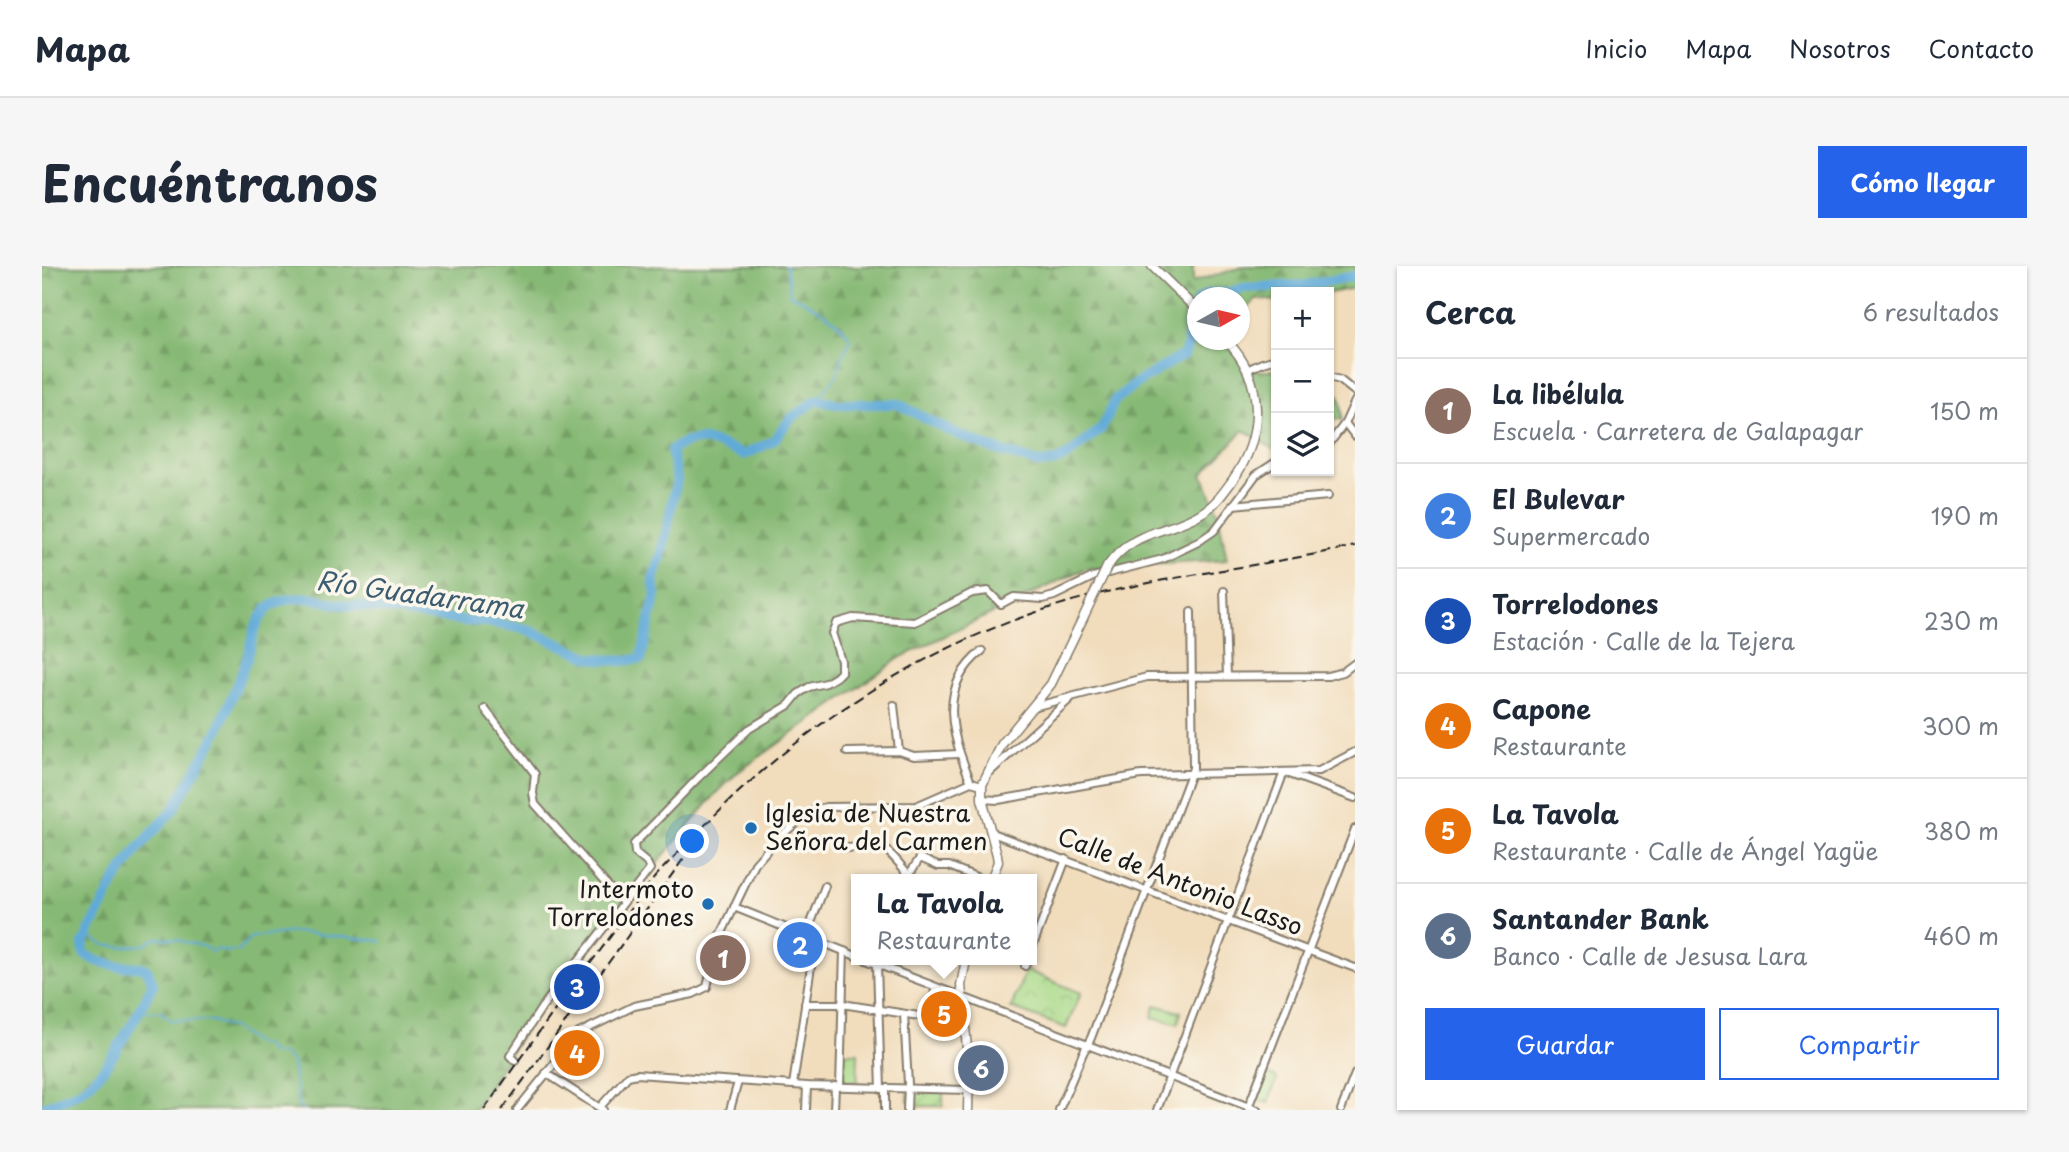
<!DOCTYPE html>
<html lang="es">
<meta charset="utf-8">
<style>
body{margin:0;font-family:"Playpen Sans",sans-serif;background:#f6f6f7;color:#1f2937}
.controls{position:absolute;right:21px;top:21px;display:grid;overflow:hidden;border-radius:0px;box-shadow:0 2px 5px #0004}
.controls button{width:63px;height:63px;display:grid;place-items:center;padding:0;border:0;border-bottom:2px solid #e0e1e3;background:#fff;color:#1f2937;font:35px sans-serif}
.compass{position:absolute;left:1145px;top:21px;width:63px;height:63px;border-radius:50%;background:#fff;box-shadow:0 2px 5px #0004;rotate:82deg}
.you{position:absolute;left:651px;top:576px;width:24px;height:24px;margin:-18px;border:5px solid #fff;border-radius:50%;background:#1a73e8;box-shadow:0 0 0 10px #1a73e833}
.badge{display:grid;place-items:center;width:46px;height:46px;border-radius:50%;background:#2563eb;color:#fff;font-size:23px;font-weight:700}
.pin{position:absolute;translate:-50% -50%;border:4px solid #fff;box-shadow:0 2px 7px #0006}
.popup{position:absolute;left:809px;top:608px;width:186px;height:91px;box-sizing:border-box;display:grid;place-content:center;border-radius:0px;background:#fff;filter:drop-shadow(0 2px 5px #0005);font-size:23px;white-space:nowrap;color:#747a83}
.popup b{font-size:26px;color:#1f2937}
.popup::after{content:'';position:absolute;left:50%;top:100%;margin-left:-14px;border:14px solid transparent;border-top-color:#fff}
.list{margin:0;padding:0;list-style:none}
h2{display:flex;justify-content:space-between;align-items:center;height:91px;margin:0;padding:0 28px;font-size:30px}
h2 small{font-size:23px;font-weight:400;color:#747a83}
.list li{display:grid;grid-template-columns:46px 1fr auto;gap:21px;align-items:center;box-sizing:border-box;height:105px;padding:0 28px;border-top:2px solid #e0e1e3}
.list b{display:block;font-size:26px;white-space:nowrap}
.list p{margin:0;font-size:23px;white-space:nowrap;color:#747a83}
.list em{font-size:23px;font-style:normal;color:#747a83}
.actions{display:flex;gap:14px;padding:21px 28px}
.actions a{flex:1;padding:16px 0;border:2px solid #2563eb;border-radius:0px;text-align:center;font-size:24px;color:#2563eb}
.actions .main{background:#2563eb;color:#fff}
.icon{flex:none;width:38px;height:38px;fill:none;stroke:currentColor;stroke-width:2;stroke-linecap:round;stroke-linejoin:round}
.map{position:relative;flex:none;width:1313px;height:844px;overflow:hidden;border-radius:0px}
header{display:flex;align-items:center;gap:42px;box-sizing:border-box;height:98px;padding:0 35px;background:#fff;border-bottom:2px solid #e0e1e3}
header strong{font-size:33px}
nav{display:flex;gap:38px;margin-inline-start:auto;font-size:24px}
.intro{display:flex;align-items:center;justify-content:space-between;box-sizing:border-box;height:168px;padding:0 42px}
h1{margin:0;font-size:49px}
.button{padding:18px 32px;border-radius:0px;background:#2563eb;color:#fff;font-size:24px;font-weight:700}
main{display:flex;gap:42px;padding:0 42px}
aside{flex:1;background:#fff;border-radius:0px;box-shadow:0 2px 5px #0004}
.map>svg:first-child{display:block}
.forest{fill:url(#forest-firs);stroke:#516a48;stroke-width:2}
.park{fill:url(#park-crowns);stroke:#627a52;stroke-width:2}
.garden{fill:url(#garden-furrows);stroke:#627a52;stroke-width:2}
.pitch{fill:#a8d988;stroke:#627a52;stroke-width:2}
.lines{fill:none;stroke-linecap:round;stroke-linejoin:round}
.stream{stroke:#61aad8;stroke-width:2}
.river{stroke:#61aad8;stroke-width:10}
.minor-casing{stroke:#867c6c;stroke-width:10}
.major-casing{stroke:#867c6c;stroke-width:11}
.minor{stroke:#fff;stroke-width:6}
.major{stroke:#fff;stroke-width:8}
.rail{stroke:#1c1c1c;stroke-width:2;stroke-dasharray:10 5;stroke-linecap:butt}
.major-bridge-casing{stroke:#867c6c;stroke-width:11;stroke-linecap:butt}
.major-bridge{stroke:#fff;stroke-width:8}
.poi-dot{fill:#1f6fb2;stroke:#fbf7ec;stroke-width:2.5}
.labels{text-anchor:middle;stroke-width:7;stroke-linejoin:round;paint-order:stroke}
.poi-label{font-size:24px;fill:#1c1c1c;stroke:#fbf7ec;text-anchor:start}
.street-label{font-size:24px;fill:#1c1c1c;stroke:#fbf7ec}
.water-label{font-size:26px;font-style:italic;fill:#3b5c71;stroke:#fbf7ec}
</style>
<header>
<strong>Mapa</strong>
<nav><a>Inicio</a><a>Mapa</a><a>Nosotros</a><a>Contacto</a></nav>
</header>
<div class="intro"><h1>Encuéntranos</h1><a class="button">Cómo llegar</a></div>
<main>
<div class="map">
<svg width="1313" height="844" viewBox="0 0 1313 844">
<defs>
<pattern id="forest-firs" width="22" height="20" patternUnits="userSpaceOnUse" patternTransform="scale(1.75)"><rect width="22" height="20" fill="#86b974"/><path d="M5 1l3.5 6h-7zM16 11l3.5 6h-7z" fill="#739e64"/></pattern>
<pattern id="park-crowns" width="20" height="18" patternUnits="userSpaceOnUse" patternTransform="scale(1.75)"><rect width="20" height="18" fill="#a8d988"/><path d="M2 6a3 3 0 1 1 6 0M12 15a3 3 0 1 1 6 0" fill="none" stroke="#90ba75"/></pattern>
<pattern id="garden-furrows" width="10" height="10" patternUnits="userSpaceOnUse" patternTransform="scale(1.75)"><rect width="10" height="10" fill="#a8d988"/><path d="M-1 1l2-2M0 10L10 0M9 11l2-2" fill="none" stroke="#90ba75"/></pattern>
</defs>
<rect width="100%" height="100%" fill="#fbf7ec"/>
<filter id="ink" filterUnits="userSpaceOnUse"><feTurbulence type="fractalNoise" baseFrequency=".0143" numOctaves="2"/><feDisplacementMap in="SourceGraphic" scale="14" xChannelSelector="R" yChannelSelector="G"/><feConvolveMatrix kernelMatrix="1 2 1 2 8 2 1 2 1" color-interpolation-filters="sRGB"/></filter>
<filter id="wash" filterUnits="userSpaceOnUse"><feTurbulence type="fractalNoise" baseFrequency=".00686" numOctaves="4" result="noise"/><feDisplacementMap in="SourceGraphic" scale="28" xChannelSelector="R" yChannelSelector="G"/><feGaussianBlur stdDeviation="1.57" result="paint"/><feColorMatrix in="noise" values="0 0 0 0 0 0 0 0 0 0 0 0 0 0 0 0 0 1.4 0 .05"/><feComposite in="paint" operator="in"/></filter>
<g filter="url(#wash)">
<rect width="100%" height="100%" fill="#f1dcbb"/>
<g class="forest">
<path d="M0,0H1151V16L1204,0H1313V22L1287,27L1234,26V35L1214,33L1198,51V32H1156V74H1176L1173,78L1180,77L1218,106L1234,104V185L1202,164L1160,208L1176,246L1185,294L1042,303L859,391L696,506L672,530L508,724L432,844H0Z"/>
<path d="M1287,120C1300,126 1300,141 1300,154L1287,151Z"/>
</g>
<path class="park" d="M984,704L1039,727L1024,762L969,742Z"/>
<path class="garden" d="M866,826H901V840H870V835H866Z"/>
<g class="pitch">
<path d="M1113,739L1139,746L1136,758L1110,751Z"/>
<path d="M802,787H816L815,816H801Z"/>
<path d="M1224,807L1235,812L1226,837L1214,833Z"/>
</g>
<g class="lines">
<g class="stream">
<path d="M744,0L748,28C768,38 798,53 809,74L802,86L795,109L775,134"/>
<path d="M46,669L62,679L80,681L102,679L114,672L132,673L163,681L170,686L174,683L180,685H197L209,671L253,666L340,675"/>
<path d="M98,745L119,746L128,754L171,755L193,763L214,778L222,779L230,788H241L250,796L256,839L260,844"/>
</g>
<g class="river">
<path d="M1159,32L1167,27H1185L1201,22L1264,19L1313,10"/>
<path d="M0,842C13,835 28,832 40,824C64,809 98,745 111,718L106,705L100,701L75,700L55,695L42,688L41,678L73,615L95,584L131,544L176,465L205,393L212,364L218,352L227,341L237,336L248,333L269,332L294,338L335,342L422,355L446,356L484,363L549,392L578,395L599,393L614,328L611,313L619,291L635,213L629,184C658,165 673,177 702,189L731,175L749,152L775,134L795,138H856L908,165L946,181L995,197H1009L1027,189L1060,162L1073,134L1093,118L1141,89L1146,79V59L1156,34"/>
</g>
</g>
</g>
<g filter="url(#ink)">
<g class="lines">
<defs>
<g id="minor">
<path d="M1205,104L1220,97L1234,93"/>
<path d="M1287,111L1298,114L1313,126"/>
<path d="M1303,157L1313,170"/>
<path d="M1287,178L1303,157L1313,135"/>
<path d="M1191,239L1286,230"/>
<path d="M1182,325L1185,410"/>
<path d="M852,439L857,485"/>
<path d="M991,441L1105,411L1286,410L1301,406L1313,397"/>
<path d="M443,443L493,508L491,527L493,538L580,636"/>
<path d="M805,486L857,485L872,490L917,488"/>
<path d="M948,506L1028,433"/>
<path d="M929,516C910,470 894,421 940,385"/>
<path d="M940,533L956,534L1099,509L1277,505L1313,486"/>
<path d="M950,567L1313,702"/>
<path d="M803,582C845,580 839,576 867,609"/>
<path d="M864,613L878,592L896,600H907L939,613"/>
<path d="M692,641L814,690"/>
<path d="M764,670L783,620"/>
<path d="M990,682L1024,593"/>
<path d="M824,694L1215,844"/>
<path d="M835,698L839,823"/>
<path d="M983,700L985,694"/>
<path d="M763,738H800L922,757"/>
<path d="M862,748L866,818L865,844"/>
<path d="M890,752L893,722"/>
<path d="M473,795L468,790L500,741L608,603L605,597L593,587L592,578L656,512L707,463L747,439L756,428L767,421L784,417L794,411L799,406V395L790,367L794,357L811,352L873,356L930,327L946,325L959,338L972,331L1001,333L1012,330L1051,311L1121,293L1156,276L1172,265L1214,209L1234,196"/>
<path d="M504,807L561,844"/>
<path d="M751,819L773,674"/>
<path d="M798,820L802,685"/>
<path d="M843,823V844"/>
<path d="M558,841L586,810L595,808L765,820L927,824"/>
<path d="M1206,842L1313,563"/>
<path d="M475,844L537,767L592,740L651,728L665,721L676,675L713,598L734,574L767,546L784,541L874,540L929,516L940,519"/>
<path d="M688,844L696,816"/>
<path d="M764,844L765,820"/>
<path d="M792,844L793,820"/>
<path d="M1017,844L1041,787L1049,772L1151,502L1149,346"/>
<path d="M1115,844L1242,506L1313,532"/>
<path d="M1299,844L1313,808"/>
</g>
<g id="major">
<path d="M1110,0L1156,45"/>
<path d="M1065,301C1091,262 1128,268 1161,246C1173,239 1182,226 1190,215C1222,171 1224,115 1184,74"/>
<path d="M949,613L956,596L955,589L940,533V519L960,478L1009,418L1041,352"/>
<path d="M924,694L919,719L927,803L926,844"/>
</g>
</defs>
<use href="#minor" class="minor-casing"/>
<use href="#major" class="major-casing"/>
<use href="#minor" class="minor"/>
<use href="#major" class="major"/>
<g class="rail">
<path d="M442,844C478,792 515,740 554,690C574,664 592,636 613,611C629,593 646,577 662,560C764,455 888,376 1030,335C1122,309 1219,301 1313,280"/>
<path d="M460,844L642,592"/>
</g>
<defs>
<path id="major-bridge" d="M1041,352L1065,301"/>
</defs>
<use href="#major-bridge" class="major-bridge-casing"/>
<use href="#major-bridge" class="major-bridge"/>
</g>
</g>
<g class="poi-dot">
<circle cx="709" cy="562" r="7"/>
<circle cx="666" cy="638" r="7"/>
</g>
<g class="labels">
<g class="poi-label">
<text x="723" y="556">Iglesia de Nuestra<tspan x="723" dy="28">Señora del Carmen</tspan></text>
<text x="652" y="632" text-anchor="end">Intermoto<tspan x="652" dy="28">Torrelodones</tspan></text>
</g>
<g class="street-label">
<text transform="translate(1138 616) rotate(21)" y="8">Calle de Antonio Lasso</text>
</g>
<g class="water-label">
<text transform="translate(378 329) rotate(8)" y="9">Río Guadarrama</text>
</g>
</g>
</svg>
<div class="controls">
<button>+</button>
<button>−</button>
<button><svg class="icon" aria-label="layers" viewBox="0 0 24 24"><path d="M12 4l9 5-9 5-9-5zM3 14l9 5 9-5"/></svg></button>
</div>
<svg class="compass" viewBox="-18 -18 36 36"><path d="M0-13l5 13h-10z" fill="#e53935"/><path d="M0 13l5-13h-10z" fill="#747a83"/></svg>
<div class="you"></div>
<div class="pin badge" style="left:681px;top:692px;background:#8d6e63">1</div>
<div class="pin badge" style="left:758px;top:679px;background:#3f7fe0">2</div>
<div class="pin badge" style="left:535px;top:721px;background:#1a4fb4">3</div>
<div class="pin badge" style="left:535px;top:787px;background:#e8710a">4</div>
<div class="pin badge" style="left:902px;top:748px;background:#e8710a">5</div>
<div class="popup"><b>La Tavola</b>Restaurante</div>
<div class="pin badge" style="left:939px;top:802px;background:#5c6f8a">6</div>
</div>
<aside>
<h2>Cerca<small>6 resultados</small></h2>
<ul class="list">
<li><span class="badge" style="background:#8d6e63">1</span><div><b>La libélula</b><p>Escuela · Carretera de Galapagar</p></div><em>150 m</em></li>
<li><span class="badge" style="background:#3f7fe0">2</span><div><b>El Bulevar</b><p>Supermercado</p></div><em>190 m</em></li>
<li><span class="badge" style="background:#1a4fb4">3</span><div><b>Torrelodones</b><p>Estación · Calle de la Tejera</p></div><em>230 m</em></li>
<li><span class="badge" style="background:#e8710a">4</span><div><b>Capone</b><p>Restaurante</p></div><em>300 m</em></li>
<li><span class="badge" style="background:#e8710a">5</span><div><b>La Tavola</b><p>Restaurante · Calle de Ángel Yagüe</p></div><em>380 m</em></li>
<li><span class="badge" style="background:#5c6f8a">6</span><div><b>Santander Bank</b><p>Banco · Calle de Jesusa Lara</p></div><em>460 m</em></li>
</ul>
<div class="actions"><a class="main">Guardar</a><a>Compartir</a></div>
</aside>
</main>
